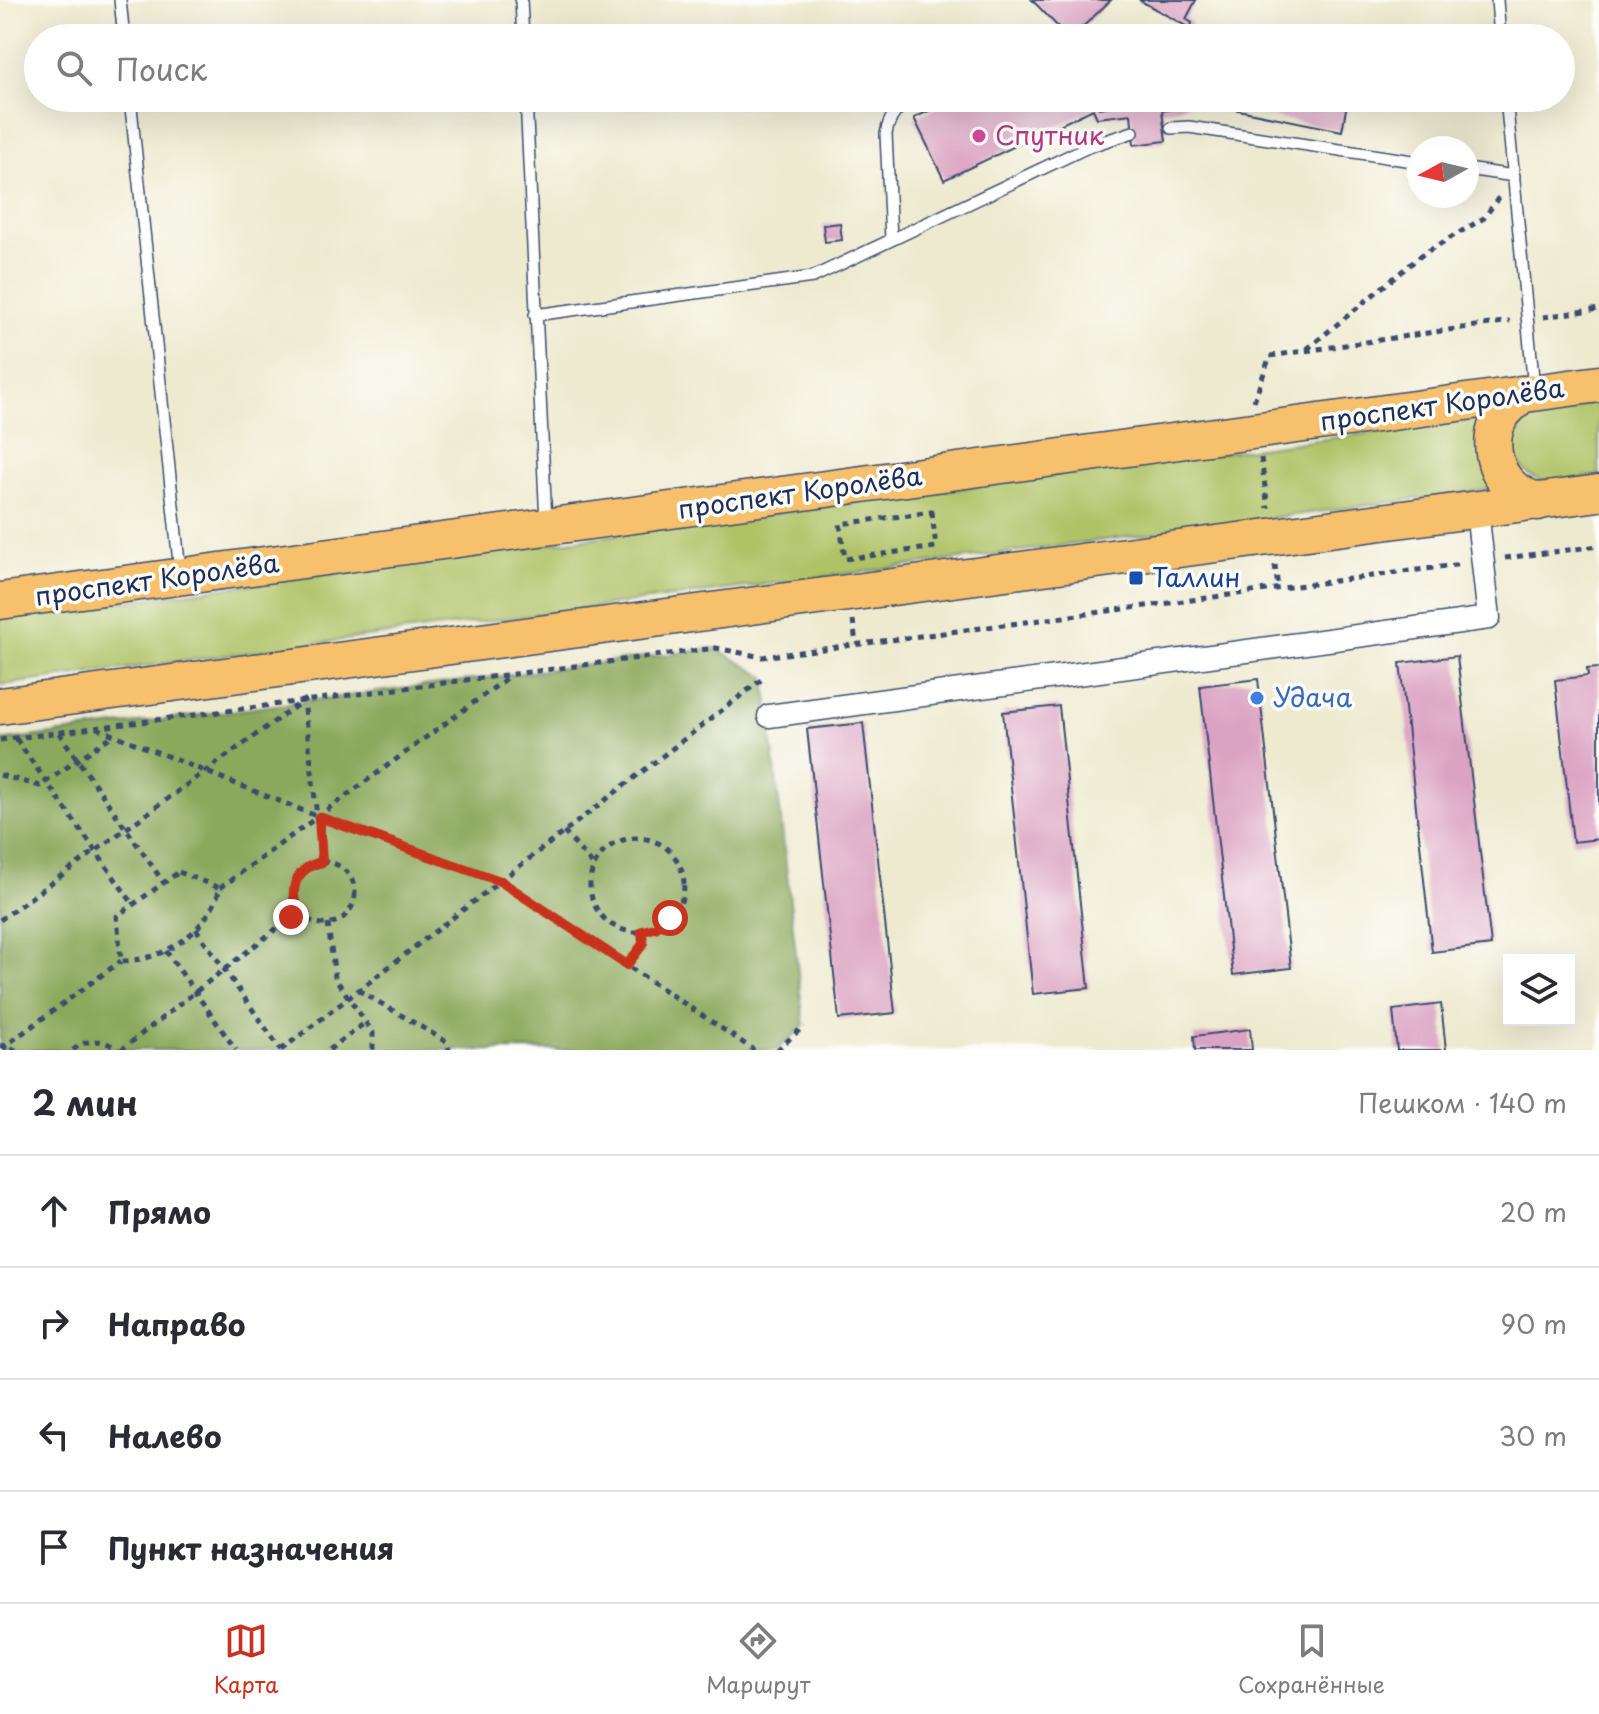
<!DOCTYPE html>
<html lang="ru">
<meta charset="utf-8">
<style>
body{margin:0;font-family:"Playpen Sans",sans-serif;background:#f7f7f7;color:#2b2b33}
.controls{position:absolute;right:24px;bottom:24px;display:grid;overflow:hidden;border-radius:0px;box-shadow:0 8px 32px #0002}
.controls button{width:72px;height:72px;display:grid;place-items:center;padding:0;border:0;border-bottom:2px solid #e1e1e2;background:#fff;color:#2b2b33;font:40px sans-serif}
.compass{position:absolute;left:1407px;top:136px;width:72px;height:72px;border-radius:50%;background:#fff;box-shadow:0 8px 32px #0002;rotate:262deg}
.stop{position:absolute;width:24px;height:24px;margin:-18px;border:6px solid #c8321e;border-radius:50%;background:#fff}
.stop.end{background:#c8321e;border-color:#fff;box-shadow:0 2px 8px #0008}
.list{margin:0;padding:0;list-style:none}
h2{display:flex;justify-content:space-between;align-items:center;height:104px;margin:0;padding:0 32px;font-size:34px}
h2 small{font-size:26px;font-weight:400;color:#7c7c81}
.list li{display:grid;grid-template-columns:52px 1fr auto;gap:24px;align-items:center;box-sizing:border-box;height:112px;padding:0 32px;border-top:2px solid #e1e1e2}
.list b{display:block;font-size:30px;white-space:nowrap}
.list em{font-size:26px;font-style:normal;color:#7c7c81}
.icon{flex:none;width:44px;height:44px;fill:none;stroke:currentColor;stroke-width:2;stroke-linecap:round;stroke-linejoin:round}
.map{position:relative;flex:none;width:1599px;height:1050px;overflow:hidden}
.search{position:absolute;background:#fff;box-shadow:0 8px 32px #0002;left:24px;right:24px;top:24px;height:88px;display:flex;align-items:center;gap:20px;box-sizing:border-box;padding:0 28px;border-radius:44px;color:#7c7c81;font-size:30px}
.sheet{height:552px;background:#fff}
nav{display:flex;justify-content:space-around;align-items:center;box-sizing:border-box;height:112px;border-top:2px solid #e1e1e2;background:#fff;font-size:22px;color:#7c7c81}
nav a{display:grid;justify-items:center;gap:4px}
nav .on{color:#c8321e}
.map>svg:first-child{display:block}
.green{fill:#afc266;stroke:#657862;stroke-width:2}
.forest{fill:#8ba85b;stroke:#536c5c;stroke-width:2}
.building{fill:#dba3c3}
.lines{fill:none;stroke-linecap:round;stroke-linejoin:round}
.service-casing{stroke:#3b4b6f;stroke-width:14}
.minor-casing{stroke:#3b4b6f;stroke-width:25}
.primary-casing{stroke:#3b4b6f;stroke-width:39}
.path{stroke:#3b4b6f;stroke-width:5;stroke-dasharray:6 6;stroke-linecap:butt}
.service{stroke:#fff;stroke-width:11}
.minor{stroke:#fff;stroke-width:22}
.primary{stroke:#f7c06c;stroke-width:36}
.route{stroke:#c8321e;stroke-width:10}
.hotel-dot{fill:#d1479c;stroke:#fdfcf7;stroke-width:3}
.transit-dot{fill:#1a4fb4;stroke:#fdfcf7;stroke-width:3}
.shop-dot{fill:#3f7fe0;stroke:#fdfcf7;stroke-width:3}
.labels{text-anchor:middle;stroke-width:7;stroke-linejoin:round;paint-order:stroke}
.hotel-label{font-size:26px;fill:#b23c85;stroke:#fdfcf7;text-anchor:start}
.street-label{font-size:26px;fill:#1b2f5e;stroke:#fdfcf7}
.transit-label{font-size:26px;fill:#164399;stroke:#fdfcf7;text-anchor:start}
.shop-label{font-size:26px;fill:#366cbe;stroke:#fdfcf7;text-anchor:start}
</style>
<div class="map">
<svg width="1599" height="1050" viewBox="0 0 1599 1050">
<rect width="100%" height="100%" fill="#fdfcf7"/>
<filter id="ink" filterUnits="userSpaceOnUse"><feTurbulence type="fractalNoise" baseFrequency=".0125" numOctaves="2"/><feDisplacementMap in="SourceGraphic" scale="16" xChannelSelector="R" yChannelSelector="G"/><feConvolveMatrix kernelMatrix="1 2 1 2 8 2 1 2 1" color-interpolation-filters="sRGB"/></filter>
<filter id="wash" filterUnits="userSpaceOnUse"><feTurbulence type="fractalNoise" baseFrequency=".006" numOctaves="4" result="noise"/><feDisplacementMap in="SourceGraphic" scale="32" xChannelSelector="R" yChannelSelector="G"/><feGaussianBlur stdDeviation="1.8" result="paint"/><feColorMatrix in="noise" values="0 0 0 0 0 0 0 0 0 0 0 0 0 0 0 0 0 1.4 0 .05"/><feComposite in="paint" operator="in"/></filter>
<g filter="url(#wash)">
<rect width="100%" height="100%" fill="#eeead0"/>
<g class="green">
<path d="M1599,402V475C1582,477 1561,484 1544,481C1512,475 1504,431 1532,414C1550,404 1579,405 1599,402Z"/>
<path d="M1481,418L1492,489L0,685V618Z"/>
</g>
<path class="forest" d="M716,648L765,677L804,1026L777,1050H0V741Z"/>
<g id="blocks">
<g class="building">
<path d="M1032,0H1111L1071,38H1063L1066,35Z"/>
<path d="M1139,0H1196L1186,19L1192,23L1190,30L1221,38H1183L1186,26Z"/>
<path d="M956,98H1094L1099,108L1172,98H1348L1342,131L1194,101L1178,108L1162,111L1166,141L1134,145L1131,114L1097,118L1093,109L944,180L914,118Z"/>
<path d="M840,223L842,240L825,242L823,225Z"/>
<path d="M1457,656L1491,945L1432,952L1400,663Z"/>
<path d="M1599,668V839L1573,842L1555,680L1588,676L1587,669Z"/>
<path d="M1258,679L1291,968L1233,975L1200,686Z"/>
<path d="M1059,706L1089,988L1033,994L1003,712Z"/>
<path d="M863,723L895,1013L839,1019L807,729Z"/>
<path d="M1441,1004L1446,1050H1397L1393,1010Z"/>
<path d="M1250,1029L1252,1050H1195L1194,1036Z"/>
</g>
</g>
</g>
<g filter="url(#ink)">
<use href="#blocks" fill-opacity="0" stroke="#3b4b6f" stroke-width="2"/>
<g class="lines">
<defs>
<g id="service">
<path d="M120,0L124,38"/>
<path d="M521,0L523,38"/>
<path d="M1497,0L1500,38"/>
<path d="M1046,38L1052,35"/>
<path d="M130,98L180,572"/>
<path d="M526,98L546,522"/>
<path d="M1506,98L1534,388"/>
<path d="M1171,128L1189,127L1419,162"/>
<path d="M1467,169L1514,176"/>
<path d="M891,239L886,134C889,117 897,108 911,98"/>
<path d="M535,315L813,277L1090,146L1133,132"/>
</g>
<path id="minor" d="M769,716L1489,618L1477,510"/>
<g id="primary">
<path d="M1521,394C1515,401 1508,407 1503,413C1486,436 1492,473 1515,490C1521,495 1530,498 1538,502"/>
<path d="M0,601L1599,384"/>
<path d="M0,706L1599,493"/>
</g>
</defs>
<use href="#service" class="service-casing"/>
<use href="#minor" class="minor-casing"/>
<use href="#primary" class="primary-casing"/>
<g class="path">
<path d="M1543,317L1599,309"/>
<path d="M1307,349L1423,254L1484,218L1499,197"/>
<path d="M1254,401L1270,356L1510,321"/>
<path d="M1261,458L1268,508"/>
<path d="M932,512L936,547L845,559L840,524Z"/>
<path d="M1505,558L1599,546"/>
<path d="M1275,565L1278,588"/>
<path d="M853,620L856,644"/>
<path d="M97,728L319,817L500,881L754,1050"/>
<path d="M59,733L164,883"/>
<path d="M16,739L133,904"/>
<path d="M0,740L716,648L762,657L1463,564"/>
<path d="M0,775L40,786L113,735"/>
<path d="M564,832L594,866"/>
<circle cx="637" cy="885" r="47"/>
<circle cx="324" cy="893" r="31"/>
<path d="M179,872L220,888C208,931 165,961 121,961L117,916Z"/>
<path d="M220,888L510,676"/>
<path d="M0,920L304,700L322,862"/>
<path d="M328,924L335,978L373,1033V1050"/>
<path d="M196,929L281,1050"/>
<path d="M166,951L236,1050"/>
<path d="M627,965L643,944L642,931"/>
<path d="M358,990L447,1042L449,1050"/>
<path d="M0,1045L16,1050"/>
<path d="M4,1050L5,1046L121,961"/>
<path d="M73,1050C88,1038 103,1038 118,1050"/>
<path d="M121,1050L299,911"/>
<path d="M281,1050L765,677"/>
<path d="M329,1050L366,1022"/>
<path d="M777,1050L804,1026"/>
</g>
<use href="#service" class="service"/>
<use href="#minor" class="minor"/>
<use href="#primary" class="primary"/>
</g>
</g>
<g class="lines" filter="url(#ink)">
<path class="route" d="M291,917L299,911C287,889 297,867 322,862L319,817L500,881L627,965L643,944L642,931L655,928L670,918"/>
</g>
<circle class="hotel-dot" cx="979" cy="136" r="8"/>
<rect class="transit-dot" x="1128" y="570" width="16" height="16" rx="4"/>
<circle class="shop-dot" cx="1257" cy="698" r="8"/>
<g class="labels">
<g class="hotel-label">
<text x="995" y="145">Спутник</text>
</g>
<g class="street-label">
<text transform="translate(1442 405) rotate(-8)" y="9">проспект Королёва</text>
<text transform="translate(800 493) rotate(-8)" y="9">проспект Королёва</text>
<text transform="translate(157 580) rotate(-8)" y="9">проспект Королёва</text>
</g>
<g class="transit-label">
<text x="1152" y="587">Таллин</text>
</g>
<g class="shop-label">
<text x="1273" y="707">Удача</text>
</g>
</g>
</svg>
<div class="controls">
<button><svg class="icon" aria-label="layers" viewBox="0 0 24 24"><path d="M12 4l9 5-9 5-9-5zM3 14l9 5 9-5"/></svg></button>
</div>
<svg class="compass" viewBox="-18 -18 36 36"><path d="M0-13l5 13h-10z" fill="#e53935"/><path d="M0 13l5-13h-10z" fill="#7c7c81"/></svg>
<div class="stop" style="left:670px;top:918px"></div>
<div class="stop end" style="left:291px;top:917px"></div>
<div class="search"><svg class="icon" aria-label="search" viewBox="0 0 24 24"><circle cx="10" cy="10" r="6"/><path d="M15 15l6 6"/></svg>Поиск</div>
</div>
<section class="sheet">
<h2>2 мин<small>Пешком · 140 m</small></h2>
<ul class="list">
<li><svg class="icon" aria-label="ahead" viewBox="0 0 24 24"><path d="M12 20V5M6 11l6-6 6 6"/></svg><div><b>Прямо</b></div><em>20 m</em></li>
<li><svg class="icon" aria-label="right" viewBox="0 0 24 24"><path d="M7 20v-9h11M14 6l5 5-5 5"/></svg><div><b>Направо</b></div><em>90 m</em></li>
<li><svg class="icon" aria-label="left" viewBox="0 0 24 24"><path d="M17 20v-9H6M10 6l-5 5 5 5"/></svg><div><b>Налево</b></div><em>30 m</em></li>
<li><svg class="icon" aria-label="arrive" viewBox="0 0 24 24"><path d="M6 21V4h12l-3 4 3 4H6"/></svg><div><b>Пункт назначения</b></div></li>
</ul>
</section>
<nav>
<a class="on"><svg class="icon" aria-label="map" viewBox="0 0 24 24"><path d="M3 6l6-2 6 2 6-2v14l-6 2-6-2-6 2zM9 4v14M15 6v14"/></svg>Карта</a>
<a><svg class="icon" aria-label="directions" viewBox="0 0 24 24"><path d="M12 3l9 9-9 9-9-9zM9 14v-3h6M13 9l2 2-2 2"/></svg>Маршрут</a>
<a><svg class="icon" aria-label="saved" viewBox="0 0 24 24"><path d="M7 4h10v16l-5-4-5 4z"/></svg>Сохранённые</a>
</nav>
